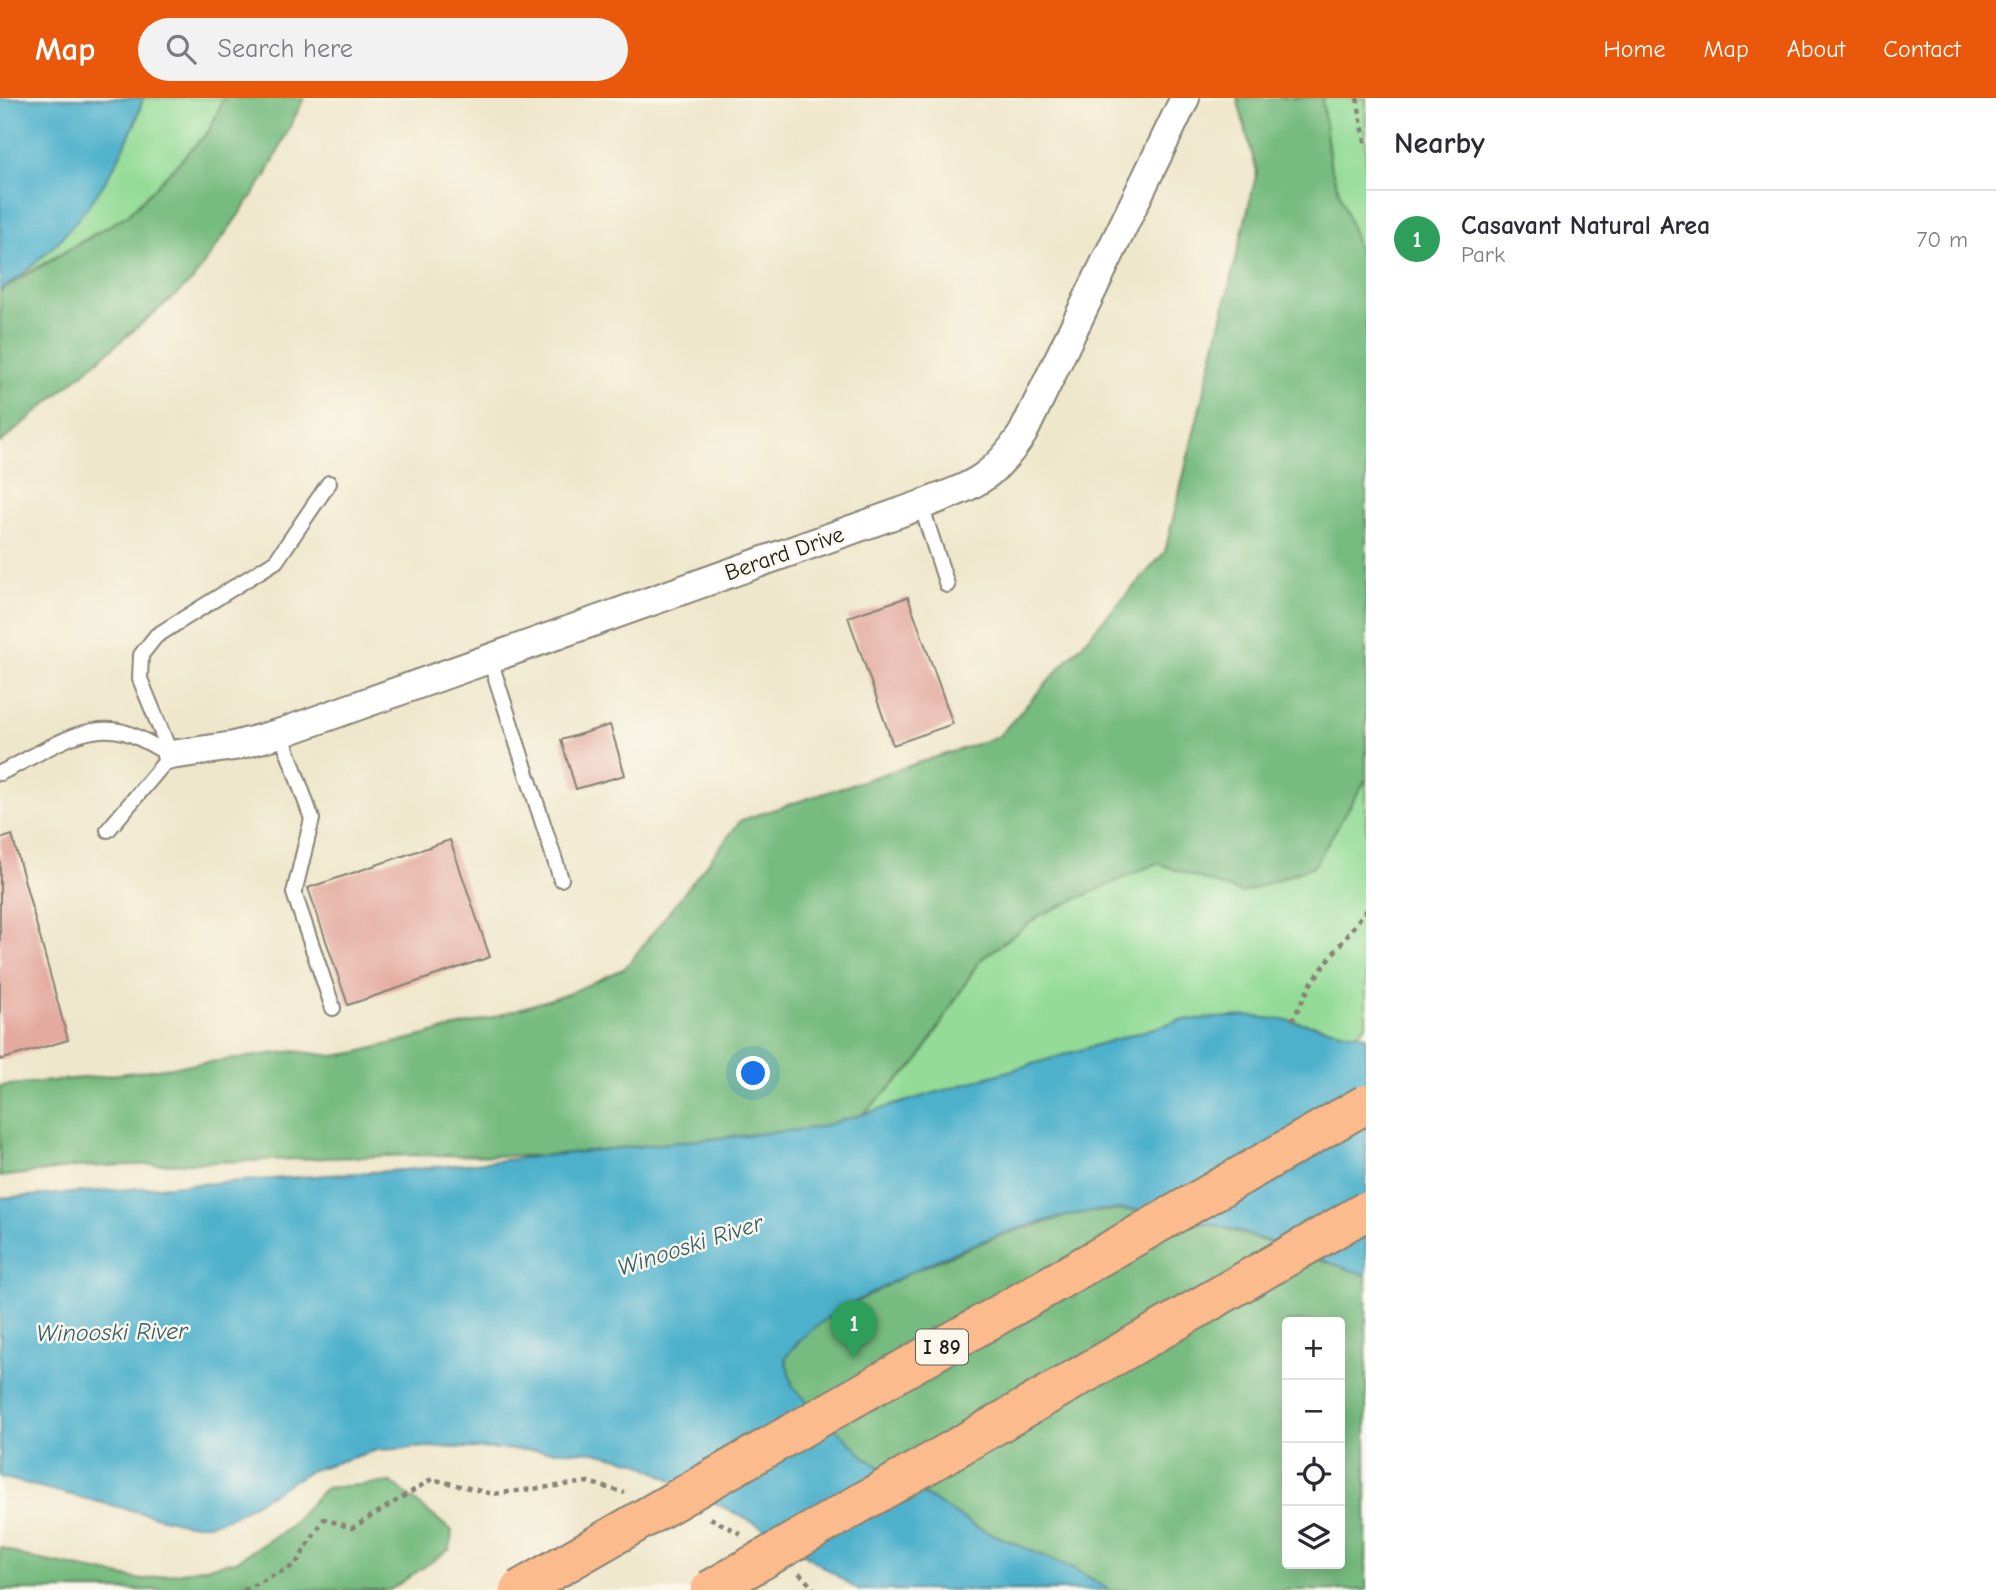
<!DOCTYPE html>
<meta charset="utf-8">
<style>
body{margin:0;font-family:"Comic Neue",sans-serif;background:#f2f2f3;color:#2b2b33}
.controls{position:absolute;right:21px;bottom:21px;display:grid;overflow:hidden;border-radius:7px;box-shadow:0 4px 18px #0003}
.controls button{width:63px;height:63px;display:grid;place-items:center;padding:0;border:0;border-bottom:2px solid #e1e1e2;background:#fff;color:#2b2b33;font:35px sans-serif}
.you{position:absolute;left:754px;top:976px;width:24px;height:24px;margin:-18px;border:5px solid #fff;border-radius:50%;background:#1a73e8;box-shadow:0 0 0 10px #1a73e833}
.badge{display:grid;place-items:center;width:46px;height:46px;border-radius:50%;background:#ea580c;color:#fff;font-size:23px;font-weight:700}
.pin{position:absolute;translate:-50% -58px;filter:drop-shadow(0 2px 4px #0008)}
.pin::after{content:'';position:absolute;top:37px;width:24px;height:21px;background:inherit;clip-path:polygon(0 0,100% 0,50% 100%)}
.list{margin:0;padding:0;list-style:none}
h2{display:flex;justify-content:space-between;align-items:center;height:91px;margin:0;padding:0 28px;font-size:30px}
h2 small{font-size:23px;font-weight:400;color:#7c7c81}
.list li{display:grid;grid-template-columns:46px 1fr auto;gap:21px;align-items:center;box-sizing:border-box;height:98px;padding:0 28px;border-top:2px solid #e1e1e2}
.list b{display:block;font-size:26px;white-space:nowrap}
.list p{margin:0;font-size:23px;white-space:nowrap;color:#7c7c81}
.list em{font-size:23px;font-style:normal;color:#7c7c81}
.icon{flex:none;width:38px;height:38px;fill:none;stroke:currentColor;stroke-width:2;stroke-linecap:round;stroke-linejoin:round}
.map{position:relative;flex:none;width:1366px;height:1492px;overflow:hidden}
header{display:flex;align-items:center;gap:42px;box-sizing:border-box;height:98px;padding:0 35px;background:#ea580c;color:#fff}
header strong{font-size:33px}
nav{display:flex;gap:38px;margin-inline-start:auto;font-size:24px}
.search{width:490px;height:63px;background:#f2f2f3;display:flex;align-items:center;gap:18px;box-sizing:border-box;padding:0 24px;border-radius:38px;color:#7c7c81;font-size:26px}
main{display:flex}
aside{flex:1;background:#fff}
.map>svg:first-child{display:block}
.green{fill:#93db96;stroke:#587c59;stroke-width:2}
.forest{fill:#76bb7f;stroke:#496c4e;stroke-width:2;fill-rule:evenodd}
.water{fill:#4db1cc;stroke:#346674;stroke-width:2}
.building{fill:#e4aa9f}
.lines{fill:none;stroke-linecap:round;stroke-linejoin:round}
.service-casing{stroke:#868274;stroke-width:18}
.minor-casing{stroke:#868274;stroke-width:32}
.path{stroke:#868274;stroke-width:4.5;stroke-dasharray:5 5;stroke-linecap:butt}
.service{stroke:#fff;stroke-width:14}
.minor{stroke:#fff;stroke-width:28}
.motorway-bridge-casing{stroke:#868274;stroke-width:42;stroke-linecap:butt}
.motorway-bridge{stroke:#fbbb8c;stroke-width:38}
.labels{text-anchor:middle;stroke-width:5;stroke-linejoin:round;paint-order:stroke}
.shield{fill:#fbf7ec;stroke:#5f5e5a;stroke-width:2}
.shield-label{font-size:21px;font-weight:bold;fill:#1c1c1c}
.street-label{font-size:23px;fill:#1c1c1c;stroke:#fbf7ec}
.water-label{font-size:24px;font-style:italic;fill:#325f6b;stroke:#fbf7ec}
</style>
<header>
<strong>Map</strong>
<div class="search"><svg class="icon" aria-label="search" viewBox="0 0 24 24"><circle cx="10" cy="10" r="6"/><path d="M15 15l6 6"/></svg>Search here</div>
<nav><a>Home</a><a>Map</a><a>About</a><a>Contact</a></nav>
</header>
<main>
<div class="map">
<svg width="1366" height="1492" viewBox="0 0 1366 1492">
<rect width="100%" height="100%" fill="#fbf7ec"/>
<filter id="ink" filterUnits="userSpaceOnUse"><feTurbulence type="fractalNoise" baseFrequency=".0143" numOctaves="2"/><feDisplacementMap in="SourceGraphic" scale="14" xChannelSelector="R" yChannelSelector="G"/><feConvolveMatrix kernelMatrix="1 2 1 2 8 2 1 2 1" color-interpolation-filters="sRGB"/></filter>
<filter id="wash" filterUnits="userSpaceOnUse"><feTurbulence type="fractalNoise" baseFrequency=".00686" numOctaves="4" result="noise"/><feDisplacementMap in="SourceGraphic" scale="28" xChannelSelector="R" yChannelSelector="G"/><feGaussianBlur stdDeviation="1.57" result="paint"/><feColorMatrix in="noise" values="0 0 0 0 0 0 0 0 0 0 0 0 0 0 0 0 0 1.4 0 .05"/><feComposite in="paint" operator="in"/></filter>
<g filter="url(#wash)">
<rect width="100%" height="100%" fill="#efe7cb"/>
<g class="green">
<path d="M143,0H224L209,33L129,116L15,182L63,139L136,25Z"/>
<path d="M1322,0H1366V174L1330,66Z"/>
<path d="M1366,681V927L1357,936L1292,923L1181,922L861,1018L918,963L979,863L1040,817L1157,765L1242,795L1314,768Z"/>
</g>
<g class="forest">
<path d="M224,0H304L266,78L192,183L0,345V193L129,116L209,33Z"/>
<path d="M1237,0H1322L1330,66L1366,174V681L1314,768L1242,795L1157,765L1040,817L979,863L918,963L861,1018L816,1030L540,1058L414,1057L77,1069L0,1079V988L104,978L294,953L333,958L354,955L480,923L570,895L625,870L741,722L998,639L1165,454L1257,74Z"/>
<path d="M1135,1112L1221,1129L1366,1177V1492H1109L1076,1472L976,1429L867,1361L793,1290L785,1260L798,1242L816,1226L913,1173L996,1139L1080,1114ZM1287,1224H1340V1466H1287Z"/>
<path d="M391,1384L452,1433L450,1451L390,1492H0V1449L26,1459L142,1482L236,1463L288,1430L325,1390Z"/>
</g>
<g class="water">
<path d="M0,0H143C119,80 68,145 0,193Z"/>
<path d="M1248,918L1292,923L1366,938V1177C1292,1152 1214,1119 1135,1112C1063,1106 956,1150 892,1184C853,1206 812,1222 785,1260L793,1290L867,1361L976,1429L1076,1472L1109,1492H858L773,1435L639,1365L595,1354L432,1349L377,1352L312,1372L231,1419L208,1426H186L0,1379V1100L416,1071L816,1030L1181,922Z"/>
</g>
<g id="blocks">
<g class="building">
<path d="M908,499L953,626L893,647L848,519Z"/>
<path d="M610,627L625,677L576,691L561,642Z"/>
<path d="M12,737L68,942L0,962V741Z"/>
<path d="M450,742L490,859L348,907L308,790Z"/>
</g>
</g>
</g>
<g filter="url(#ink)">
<use href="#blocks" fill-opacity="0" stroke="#868274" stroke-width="2"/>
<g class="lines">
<defs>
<g id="service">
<path d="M921,407L947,487"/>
<path d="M489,559L561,781"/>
<path d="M281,635L312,721L294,795L333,910"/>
<path d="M171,657L140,581L141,557L156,538L276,463L329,385"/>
<path d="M0,675C37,659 84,620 127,635C142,640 157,650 171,657"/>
<path d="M108,732L171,657"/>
</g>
<path id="minor" d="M171,657L234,648L281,635L921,407C972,388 992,382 1023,335L1185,0"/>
</defs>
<use href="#service" class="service-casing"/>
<use href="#minor" class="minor-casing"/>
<g class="path">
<path d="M1357,0L1366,48"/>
<path d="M1292,923L1312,884L1366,812"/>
<path d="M710,1420L743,1437"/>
<path d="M799,1475L815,1492"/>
<path d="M243,1492L295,1467L324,1421L352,1430L432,1381L493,1396L588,1384L625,1395"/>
</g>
<use href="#service" class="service"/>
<use href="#minor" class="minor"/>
<defs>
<g id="motorway-bridge">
<path d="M519,1492L1366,1006"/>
<path d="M710,1492L1366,1113"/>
</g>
</defs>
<use href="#motorway-bridge" class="motorway-bridge-casing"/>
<use href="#motorway-bridge" class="motorway-bridge"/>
</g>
</g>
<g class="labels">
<rect class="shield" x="916" y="1231.5" width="52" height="35" rx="5"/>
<g class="shield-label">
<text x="942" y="1256">I 89</text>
</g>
<g class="street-label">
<text transform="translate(784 455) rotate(-19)" y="8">Berard Drive</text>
</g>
<g class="water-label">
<text transform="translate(690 1147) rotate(-18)" y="8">Winooski River</text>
<text transform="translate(112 1234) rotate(-1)" y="8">Winooski River</text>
</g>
</g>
</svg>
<div class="controls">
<button>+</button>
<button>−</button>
<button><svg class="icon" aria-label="locate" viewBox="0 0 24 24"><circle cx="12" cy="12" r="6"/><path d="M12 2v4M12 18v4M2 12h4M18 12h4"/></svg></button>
<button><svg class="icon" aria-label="layers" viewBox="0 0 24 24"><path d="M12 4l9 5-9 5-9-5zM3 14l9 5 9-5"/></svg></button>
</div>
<div class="you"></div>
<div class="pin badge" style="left:854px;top:1260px;background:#2e9e5b">1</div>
</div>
<aside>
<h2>Nearby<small></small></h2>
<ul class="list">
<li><span class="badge" style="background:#2e9e5b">1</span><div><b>Casavant Natural Area</b><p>Park</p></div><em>70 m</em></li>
</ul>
</aside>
</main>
